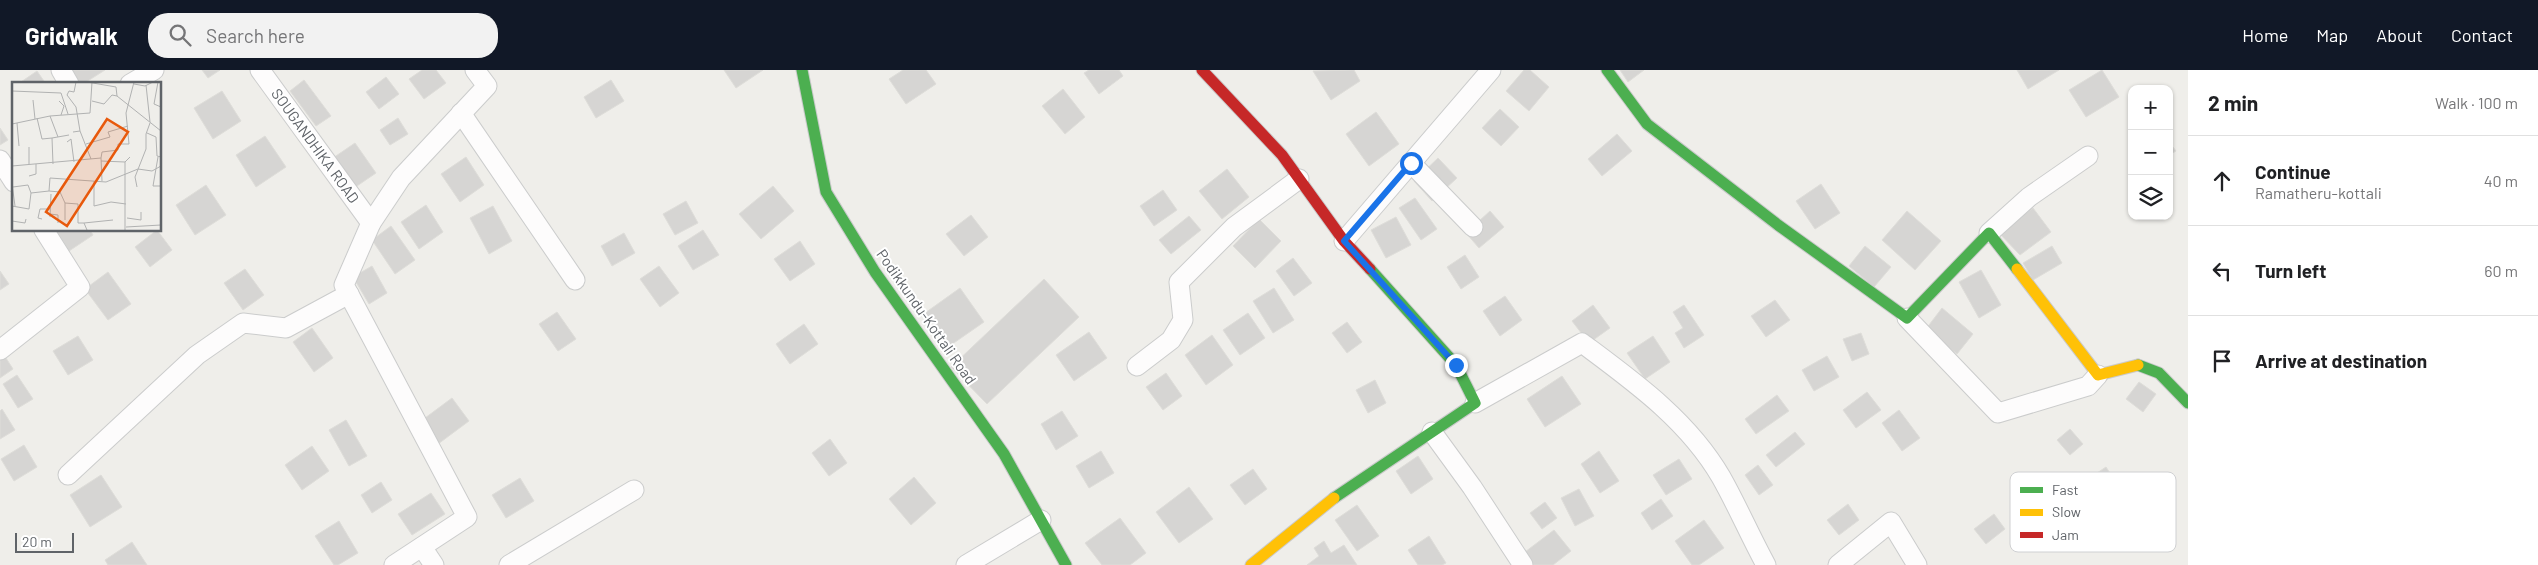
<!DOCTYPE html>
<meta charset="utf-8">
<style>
body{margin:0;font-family:Barlow,sans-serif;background:#f2f2f2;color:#202124}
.controls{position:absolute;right:15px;top:15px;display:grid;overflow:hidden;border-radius:10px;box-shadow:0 1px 4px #0004}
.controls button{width:45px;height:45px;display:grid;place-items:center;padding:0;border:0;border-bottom:1px solid #e0e0e0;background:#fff;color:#202124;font:25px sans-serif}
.scale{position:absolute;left:15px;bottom:12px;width:59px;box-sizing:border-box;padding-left:5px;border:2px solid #5f6368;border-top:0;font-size:14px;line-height:18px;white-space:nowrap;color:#5f6368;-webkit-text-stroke:4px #fff;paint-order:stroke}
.stop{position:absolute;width:15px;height:15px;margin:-11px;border:4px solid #1a73e8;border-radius:50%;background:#fff}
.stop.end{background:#1a73e8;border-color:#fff;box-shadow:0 1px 5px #0008}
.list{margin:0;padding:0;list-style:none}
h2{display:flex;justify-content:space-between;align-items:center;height:65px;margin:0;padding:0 20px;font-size:21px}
h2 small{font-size:16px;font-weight:400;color:#757577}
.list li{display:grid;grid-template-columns:32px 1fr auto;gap:15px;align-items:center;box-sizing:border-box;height:90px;padding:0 20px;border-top:1px solid #e0e0e0}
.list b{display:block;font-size:19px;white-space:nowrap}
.list p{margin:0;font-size:16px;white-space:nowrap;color:#757577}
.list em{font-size:16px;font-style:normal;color:#757577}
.icon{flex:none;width:28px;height:28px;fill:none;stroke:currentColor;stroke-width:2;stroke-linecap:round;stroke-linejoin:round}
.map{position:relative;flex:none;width:2188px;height:495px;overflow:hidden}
header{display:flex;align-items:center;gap:30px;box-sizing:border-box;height:70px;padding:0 25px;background:#111827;color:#fff}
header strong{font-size:24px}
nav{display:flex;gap:28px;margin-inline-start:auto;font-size:18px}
.search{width:350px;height:45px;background:#f2f2f2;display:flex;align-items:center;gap:12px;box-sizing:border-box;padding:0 18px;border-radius:20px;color:#757577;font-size:19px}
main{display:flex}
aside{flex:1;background:#fff}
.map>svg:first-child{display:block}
.building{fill:#d6d5d3;stroke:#deddd9}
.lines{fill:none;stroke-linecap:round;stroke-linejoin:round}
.street-casing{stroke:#cbcccc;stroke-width:21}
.fast-casing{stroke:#cacacb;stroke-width:13}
.slow-casing{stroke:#cacacb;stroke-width:13}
.jam-casing{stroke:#cacacb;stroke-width:13}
.street{stroke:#fdfcfc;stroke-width:19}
.fast{stroke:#4caf50;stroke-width:11}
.slow{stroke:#ffc107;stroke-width:11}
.jam{stroke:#c62828;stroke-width:11}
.route{stroke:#1a73e8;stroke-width:6}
.labels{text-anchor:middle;stroke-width:4;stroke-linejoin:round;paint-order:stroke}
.street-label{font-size:15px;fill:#5f6368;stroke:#fff}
.inset-road{fill:none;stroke:#b1b2b2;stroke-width:1}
.view{fill:#e8590c;fill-opacity:0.15;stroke:#e8590c;stroke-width:2.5}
.inset-edge{fill:none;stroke:#5f6368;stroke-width:2.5}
.key{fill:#fff;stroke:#cfd0d2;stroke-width:1}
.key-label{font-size:14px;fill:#5f6368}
</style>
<header>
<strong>Gridwalk</strong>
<div class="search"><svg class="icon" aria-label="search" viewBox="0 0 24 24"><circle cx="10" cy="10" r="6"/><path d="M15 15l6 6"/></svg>Search here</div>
<nav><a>Home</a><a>Map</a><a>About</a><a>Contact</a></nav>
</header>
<main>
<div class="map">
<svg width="2188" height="495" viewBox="0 0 2188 495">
<rect width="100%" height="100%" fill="#efeeea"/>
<g class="building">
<path d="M70,0H105L83,14H78Z"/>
<path d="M202,0H220L208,8Z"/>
<path d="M422,0H436L446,13L424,29L409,9Z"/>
<path d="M724,0H763L736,18Z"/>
<path d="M903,0H926L936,14L906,34L889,9Z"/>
<path d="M1089,0H1119L1123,6L1099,24L1084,3Z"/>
<path d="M1354,0L1360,11L1331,30L1313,1Z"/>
<path d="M1524,0H1530L1549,17L1529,41L1506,21Z"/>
<path d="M1620,0H1644L1628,12Z"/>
<path d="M2017,0H2059L2028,19Z"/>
<path d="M2102,0L2119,27L2086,47L2069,20Z"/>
<path d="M37,1L46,14H18Z"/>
<path d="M386,7L399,24L379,39L366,22Z"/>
<path d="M304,10L331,46L316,56L290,21Z"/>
<path d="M611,10L624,31L596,48L584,27Z"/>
<path d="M1063,19L1085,47L1065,64L1042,36Z"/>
<path d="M222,21L241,51L213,69L194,38Z"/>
<path d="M1500,39L1519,57L1501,76L1482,58Z"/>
<path d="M1376,42L1399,74L1369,96L1346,64Z"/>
<path d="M398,48L408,64L390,75L380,60Z"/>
<path d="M0,58L8,70L0,75Z"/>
<path d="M1617,64L1632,81L1602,106L1588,89Z"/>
<path d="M265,66L286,97L256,117L236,85Z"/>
<path d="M2169,72L2176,81L2169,85Z"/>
<path d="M355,73L376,103L354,118L333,88Z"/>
<path d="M466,87L484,115L460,132L441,104Z"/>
<path d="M1438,88L1457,108L1432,131L1414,111Z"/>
<path d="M1227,99L1249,127L1222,149L1199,121Z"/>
<path d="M1821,114L1840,143L1815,159L1796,131Z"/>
<path d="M206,115L226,145L195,165L176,135Z"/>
<path d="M773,116L794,141L761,169L739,144Z"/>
<path d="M1163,120L1177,140L1154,156L1140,136Z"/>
<path d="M1415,128L1437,159L1421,170L1399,138Z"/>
<path d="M686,131L698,153L675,165L663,144Z"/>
<path d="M426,135L443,162L419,179L401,152Z"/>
<path d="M493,136L512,171L489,184L470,148Z"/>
<path d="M2033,138L2051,162L2020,185L1999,163Z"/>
<path d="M1490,141L1504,157L1479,178L1466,163Z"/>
<path d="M1907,141L1941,171L1915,200L1882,170Z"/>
<path d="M971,145L988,167L964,186L946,164Z"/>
<path d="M1189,146L1201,160L1171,184L1159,170Z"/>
<path d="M1396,147L1411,175L1386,188L1371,160Z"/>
<path d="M1259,149L1281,171L1255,198L1233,176Z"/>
<path d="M391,156L415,190L395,204L372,170Z"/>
<path d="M56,160H90L93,165L69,181Z"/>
<path d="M157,160L172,180L150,197L135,177Z"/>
<path d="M703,160L719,185L693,200L678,176Z"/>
<path d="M624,163L635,183L612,196L601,176Z"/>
<path d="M800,171L815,194L790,211L774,189Z"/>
<path d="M1865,176L1891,197L1874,217L1849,196Z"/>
<path d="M2052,176L2062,193L2033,210L2023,193Z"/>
<path d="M1465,185L1479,207L1461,219L1447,197Z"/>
<path d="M1293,188L1312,213L1294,226L1276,201Z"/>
<path d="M372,196L387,223L369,234L353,207Z"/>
<path d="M659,196L679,223L660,237L640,209Z"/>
<path d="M245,199L264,225L243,240L224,213Z"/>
<path d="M1981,200L2001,235L1979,248L1959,212Z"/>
<path d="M0,201L9,214L0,220Z"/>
<path d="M108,202L131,234L108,250L85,219Z"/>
<path d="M1044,209L1079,247L987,334L951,297Z"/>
<path d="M960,218L984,252L948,277L925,243Z"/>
<path d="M1274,218L1294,250L1273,263L1253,231Z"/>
<path d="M1505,226L1522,250L1500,266L1483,241Z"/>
<path d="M1775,230L1790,250L1766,267L1751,246Z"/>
<path d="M1593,235L1610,258L1589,273L1572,251Z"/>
<path d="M1684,235L1704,265L1684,278L1675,263L1683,258L1673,242Z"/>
<path d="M1942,238L1973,264L1957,284L1926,259Z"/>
<path d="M557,242L576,269L558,281L539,254Z"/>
<path d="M1248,243L1265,268L1240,285L1223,260Z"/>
<path d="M1347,252L1362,272L1347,283L1332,263Z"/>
<path d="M804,254L818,274L790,294L776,274Z"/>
<path d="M312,258L333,288L314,302L293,272Z"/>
<path d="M1089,262L1107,288L1074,311L1056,285Z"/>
<path d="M1861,263L1869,284L1852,291L1843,269Z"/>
<path d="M1212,265L1233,295L1206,315L1185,285Z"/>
<path d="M78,266L93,290L68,305L53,281Z"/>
<path d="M1653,266L1670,292L1645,309L1627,283Z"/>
<path d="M4,285L13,299L0,308V287Z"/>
<path d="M1827,286L1839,307L1814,321L1802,300Z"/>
<path d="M1166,303L1182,326L1163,340L1146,317Z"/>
<path d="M17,305L33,329L18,338L3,314Z"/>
<path d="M1562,306L1581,334L1545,357L1527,329Z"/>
<path d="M1375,310L1386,333L1368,343L1356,320Z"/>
<path d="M2139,312L2156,324L2143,342L2126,329Z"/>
<path d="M1867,322L1881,340L1856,358L1843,340Z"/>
<path d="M1777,325L1789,341L1756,364L1745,349Z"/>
<path d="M452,328L469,351L438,374L421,351Z"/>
<path d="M2,339L15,360L0,369V341Z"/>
<path d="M1899,340L1920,368L1902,381L1882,353Z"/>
<path d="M1062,341L1078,366L1056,380L1041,354Z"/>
<path d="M346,350L367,386L349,396L329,360Z"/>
<path d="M2070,359L2083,374L2070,385L2057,370Z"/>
<path d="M1795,362L1805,374L1776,397L1766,385Z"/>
<path d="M830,369L847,393L829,406L812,383Z"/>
<path d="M24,375L37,397L14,411L1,389Z"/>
<path d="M312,376L329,401L302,420L285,395Z"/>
<path d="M1101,381L1114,403L1089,418L1076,396Z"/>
<path d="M1599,381L1619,411L1600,423L1581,394Z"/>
<path d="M1418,386L1433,409L1411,424L1396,401Z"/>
<path d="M1679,389L1692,409L1666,425L1653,405Z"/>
<path d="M1758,395L1773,415L1759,425L1745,405Z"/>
<path d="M2106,397L2124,425L2109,435L2091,407Z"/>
<path d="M1253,399L1267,419L1245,435L1230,415Z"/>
<path d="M101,405L122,437L90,457L70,425Z"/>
<path d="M914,407L936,433L911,455L889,429Z"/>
<path d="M520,408L534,431L506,448L492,425Z"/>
<path d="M381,412L392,430L372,443L361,425Z"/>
<path d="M1189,417L1213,449L1179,473L1156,442Z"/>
<path d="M1579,419L1594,446L1575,456L1561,428Z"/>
<path d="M431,423L445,444L412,465L398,444Z"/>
<path d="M1661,429L1673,446L1652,460L1641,443Z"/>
<path d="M1545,432L1557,448L1542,459L1530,443Z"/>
<path d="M1848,434L1859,450L1839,465L1827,450Z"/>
<path d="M1357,435L1379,466L1357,481L1335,450Z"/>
<path d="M1994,444L2005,459L1986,474L1974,459Z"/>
<path d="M1120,448L1146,483L1130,495H1102L1085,473Z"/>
<path d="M1704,450L1724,478L1699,495H1692L1675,471Z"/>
<path d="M339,451L358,483L338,495H334L315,466Z"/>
<path d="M1554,460L1571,481L1553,495H1534L1525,482Z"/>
<path d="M1429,466L1446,493L1442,495H1418L1408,480Z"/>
<path d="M1324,471L1331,483L1344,475L1357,495H1307L1319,486L1314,478Z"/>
<path d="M132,472L147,495H108L105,490Z"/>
</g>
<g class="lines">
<defs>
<g id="street">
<path d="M61,0L69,14"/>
<path d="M260,0L371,153"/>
<path d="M130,14L154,0"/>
<path d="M461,43L575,210"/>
<path d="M0,90L14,112"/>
<path d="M1411,93L1473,157"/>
<path d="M1989,163L2029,127L2088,86"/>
<path d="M1344,171L1491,0"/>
<path d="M1907,248L1998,343L2088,316L2098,305"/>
<path d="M0,280L80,217L44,160"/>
<path d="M1137,296L1171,270L1183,250L1179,212L1234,157L1299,109"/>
<path d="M1475,333L1582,273C1633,311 1688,350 1721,407C1737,435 1750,466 1766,495"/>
<path d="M1432,362L1472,417L1523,495"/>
<path d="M68,405L197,285L243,253L286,258L349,224"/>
<path d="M422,477L434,495"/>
<path d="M394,495L467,447L344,215L371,153L401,108L487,16L475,0"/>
<path d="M509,495L634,420"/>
<path d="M966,495L1041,450"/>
<path d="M1838,495L1891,452L1917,495"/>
</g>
<g id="fast">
<path d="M802,0L826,122L875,202L1004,384L1066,495"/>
<path d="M1607,0L1647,54L1778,155L1907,248L1989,163L2017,199"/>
<path d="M2138,295L2159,303L2188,333"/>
<path d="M1334,428L1475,333L1456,295L1370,199"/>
</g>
<g id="slow">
<path d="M2017,199L2098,305L2138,295"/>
<path d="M1251,495L1334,428"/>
</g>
<path id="jam" d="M1202,0L1282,85L1344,171L1370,199"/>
</defs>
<use href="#street" class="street-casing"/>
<use href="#fast" class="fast-casing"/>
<use href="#slow" class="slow-casing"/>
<use href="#jam" class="jam-casing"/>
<use href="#street" class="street"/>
<use href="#fast" class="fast"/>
<use href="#slow" class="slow"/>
<use href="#jam" class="jam"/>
</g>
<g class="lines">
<path class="route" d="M1411,93L1344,171L1456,295"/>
</g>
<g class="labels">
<g class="street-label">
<text transform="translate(315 76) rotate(54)" y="5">SOUGANDHIKA ROAD</text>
<text transform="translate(926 247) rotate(55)" y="5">Podikkundu-Kottali Road</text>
</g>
</g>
<g transform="translate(12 12)">
<rect width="149" height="149" fill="#efeeea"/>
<path class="inset-road" d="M64,0L62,10L57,9L55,13L64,25L68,49M75,0L104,5L105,14L149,49M146,0L142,22L149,25M122,2L133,4L141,0M134,3L138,40M0,9L49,11L56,32M21,18L23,37M47,19L52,24L49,33M80,19L92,22L100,13L105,14M38,34L46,55M25,36L30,57L40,56M5,41L7,64M0,42L38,34L78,31L80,0M61,50L68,49L79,77M135,51L144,55L145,74L149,75M55,60L59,57L62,80M74,62L98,55L96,50L116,44M17,65V82M146,75L141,104H149M89,76L90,70L106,68V62H117L114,31L122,0M89,79L113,80L118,75M41,82L40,56L57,53M0,84L89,76L90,99M17,94L24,92V82M82,99V124L99,120L114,122M0,102L3,124M1,105L16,103L19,111M125,105L123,95L134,67V52L138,41M37,109L48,110L53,121L66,122V141H72L75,148M0,124L17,127L19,111L37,109L38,96L94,100L126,87L140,89L149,84M38,132L46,133V141M38,135L39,112M115,136L129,138V130M30,137L26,136L28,127H38M53,138V121M0,139L13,141L14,137M72,141L101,138M114,145L149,143M113,148V80"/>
<path class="view" d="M95,37L116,50L55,144L34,130Z"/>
<rect width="149" height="149" class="inset-edge"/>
</g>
<rect x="2010" y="402" width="166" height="80" rx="8" class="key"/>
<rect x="2020" y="417" width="23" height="6" fill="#4caf50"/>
<rect x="2020" y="439" width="23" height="7" fill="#ffc107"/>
<rect x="2020" y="462" width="23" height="6" fill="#c62828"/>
<g class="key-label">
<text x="2052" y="425">Fast</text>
<text x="2052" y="447">Slow</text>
<text x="2052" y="470">Jam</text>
</g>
</svg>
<div class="controls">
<button>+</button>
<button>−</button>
<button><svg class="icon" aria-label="layers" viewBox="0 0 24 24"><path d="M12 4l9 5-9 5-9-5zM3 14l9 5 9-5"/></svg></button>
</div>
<div class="scale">20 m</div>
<div class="stop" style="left:1411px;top:93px"></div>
<div class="stop end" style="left:1456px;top:295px"></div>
</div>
<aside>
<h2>2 min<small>Walk · 100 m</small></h2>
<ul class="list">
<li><svg class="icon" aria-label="ahead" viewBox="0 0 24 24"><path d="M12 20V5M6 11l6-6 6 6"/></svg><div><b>Continue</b><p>Ramatheru-kottali</p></div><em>40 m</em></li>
<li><svg class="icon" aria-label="left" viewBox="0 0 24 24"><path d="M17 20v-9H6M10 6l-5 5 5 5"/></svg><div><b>Turn left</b></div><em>60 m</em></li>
<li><svg class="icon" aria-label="arrive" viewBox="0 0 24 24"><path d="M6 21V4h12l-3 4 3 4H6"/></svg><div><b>Arrive at destination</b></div></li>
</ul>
</aside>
</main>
